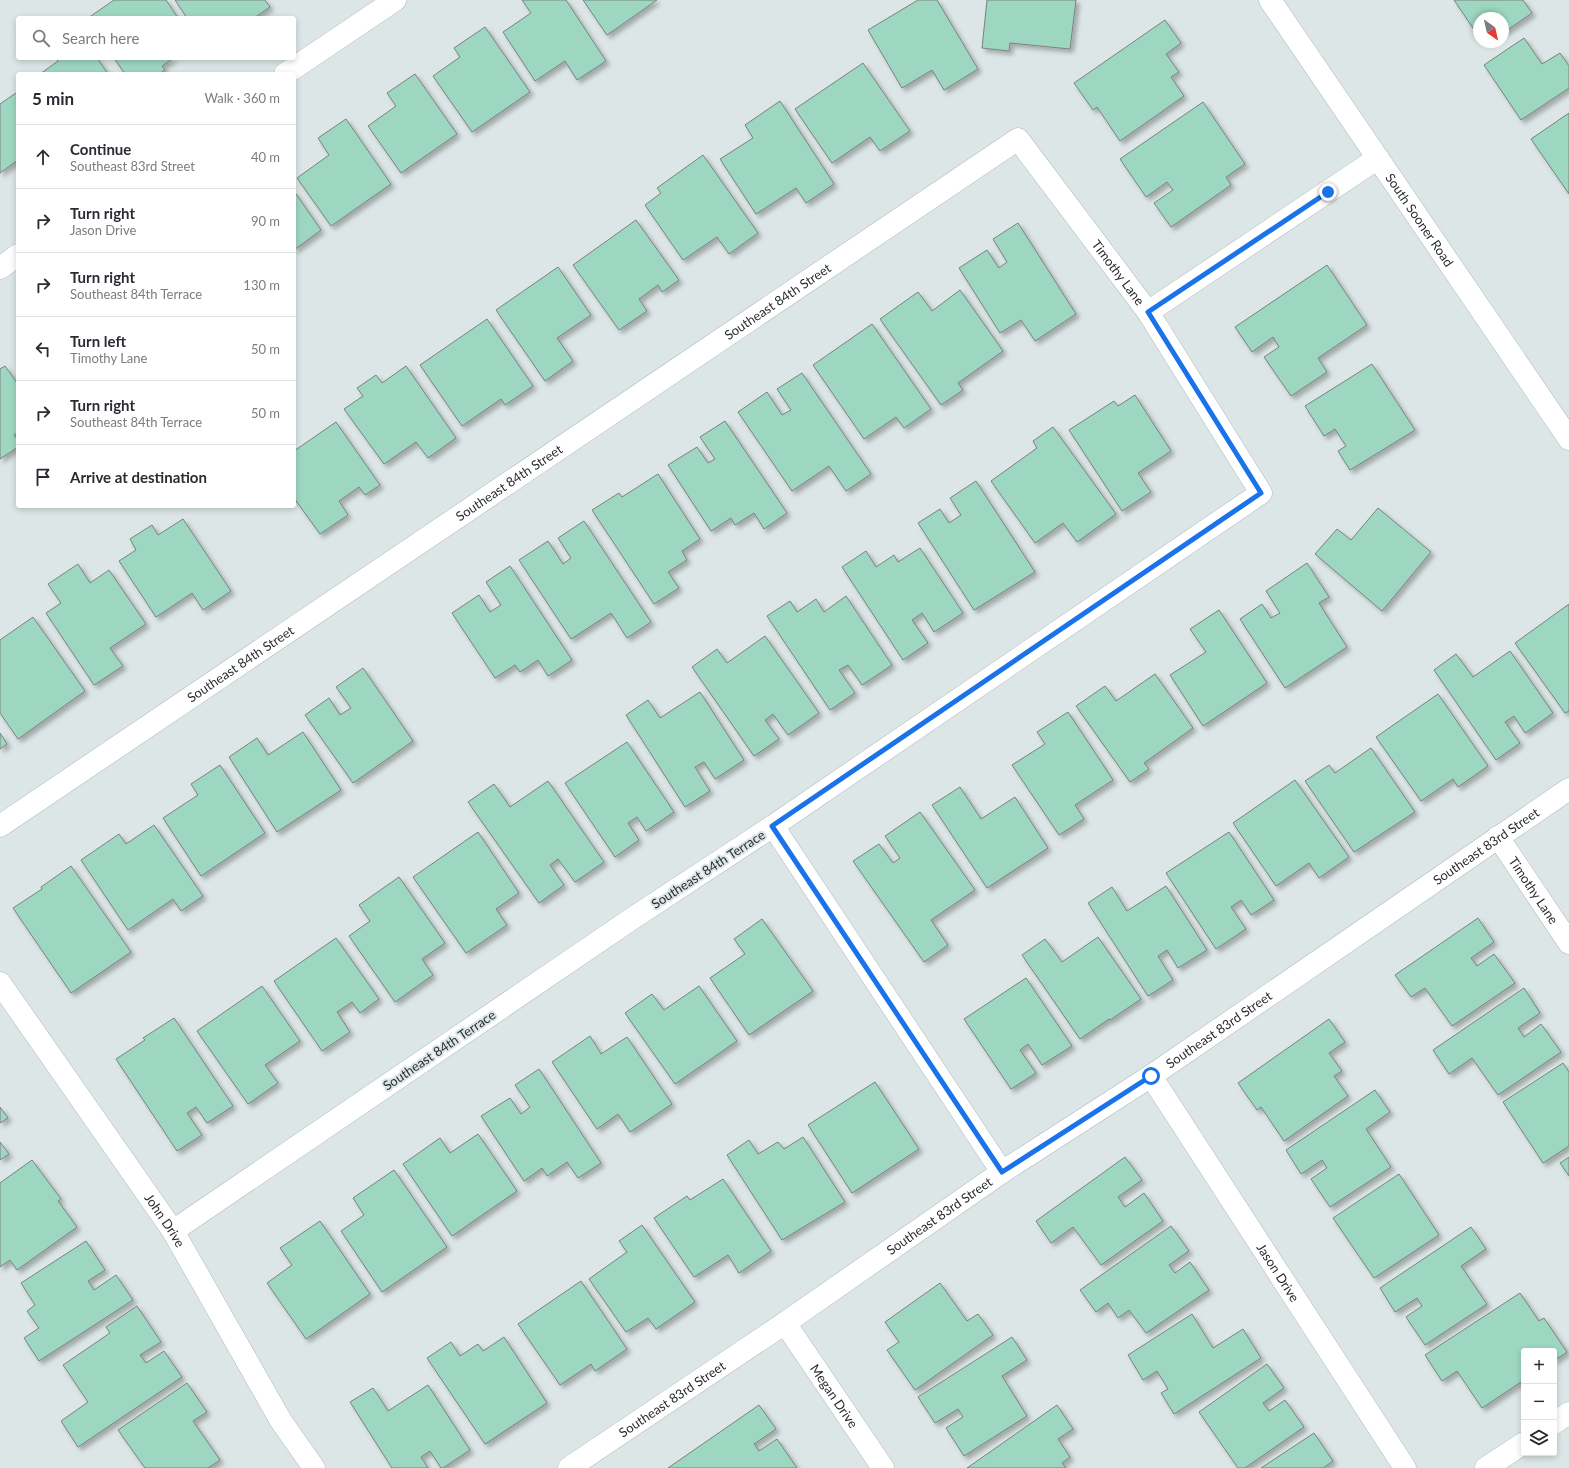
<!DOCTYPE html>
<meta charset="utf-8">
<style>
body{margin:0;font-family:Lato,sans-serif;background:#f7f7f7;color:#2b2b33}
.controls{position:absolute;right:12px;bottom:12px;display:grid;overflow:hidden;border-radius:4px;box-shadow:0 2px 6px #0003}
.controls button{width:36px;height:36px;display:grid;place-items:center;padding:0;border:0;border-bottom:1px solid #e1e1e2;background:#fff;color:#2b2b33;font:20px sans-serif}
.compass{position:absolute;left:1473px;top:12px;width:36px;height:36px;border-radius:50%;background:#fff;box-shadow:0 2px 6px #0003;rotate:146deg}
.stop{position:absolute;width:12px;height:12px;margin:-9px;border:3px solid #1a73e8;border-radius:50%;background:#fff}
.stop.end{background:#1a73e8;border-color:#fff;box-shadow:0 1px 4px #0008}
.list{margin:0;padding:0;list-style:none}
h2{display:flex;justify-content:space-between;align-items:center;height:52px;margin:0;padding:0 16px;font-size:17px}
h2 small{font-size:13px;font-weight:400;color:#7c7c81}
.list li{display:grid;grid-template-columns:26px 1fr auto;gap:12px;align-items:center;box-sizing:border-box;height:64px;padding:0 16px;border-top:1px solid #e1e1e2}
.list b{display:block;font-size:15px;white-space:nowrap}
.list p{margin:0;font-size:13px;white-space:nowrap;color:#7c7c81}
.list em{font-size:13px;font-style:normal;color:#7c7c81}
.icon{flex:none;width:22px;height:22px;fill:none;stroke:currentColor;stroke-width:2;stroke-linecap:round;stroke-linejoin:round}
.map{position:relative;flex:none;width:1569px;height:1468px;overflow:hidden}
.search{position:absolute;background:#fff;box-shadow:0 2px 6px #0003;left:16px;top:16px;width:280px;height:44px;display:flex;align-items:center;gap:10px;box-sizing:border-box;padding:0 14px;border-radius:4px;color:#7c7c81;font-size:15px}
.panel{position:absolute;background:#fff;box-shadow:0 2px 6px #0003;left:16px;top:72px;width:280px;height:436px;border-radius:4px}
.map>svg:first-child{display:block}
.building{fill:#9ed7c1;stroke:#7a827e;filter:url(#shadow)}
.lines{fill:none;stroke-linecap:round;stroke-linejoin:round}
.minor-casing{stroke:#b2bbbc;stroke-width:23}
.secondary-casing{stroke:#b2bbbc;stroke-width:23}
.minor{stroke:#fff;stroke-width:22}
.secondary{stroke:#fff;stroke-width:22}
.route{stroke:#1a73e8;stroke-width:5}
.labels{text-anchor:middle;stroke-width:4;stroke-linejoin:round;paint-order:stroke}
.street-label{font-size:13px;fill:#292c2d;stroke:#dce6e6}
</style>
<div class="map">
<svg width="1569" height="1468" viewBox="0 0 1569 1468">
<defs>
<filter id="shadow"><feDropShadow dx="3.5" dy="3.5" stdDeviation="2" flood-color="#0004"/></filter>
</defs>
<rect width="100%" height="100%" fill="#dce6e6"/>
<g class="building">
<path d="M114,0H166L178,18H88Z"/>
<path d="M175,0H265L270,7L254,18H187Z"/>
<path d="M522,0H566L606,61L577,80L565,61L535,81L503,32L531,13Z"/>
<path d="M583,0H657L607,35Z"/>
<path d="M918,0H937L978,69L944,90L932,70L902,88L868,30Z"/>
<path d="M987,0H1076L1070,49L1010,43L1009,51L982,48Z"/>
<path d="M1454,0H1523L1532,13L1503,33V18H1479V37Z"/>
<path d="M1165,20L1181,43L1166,54L1179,72L1171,77L1184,96L1120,141L1097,107L1093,110L1074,83Z"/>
<path d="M485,27L530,92L472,132L433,76L460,57L454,48Z"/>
<path d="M1524,38L1542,64L1560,53L1569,66V88L1521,120L1484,65Z"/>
<path d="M56,58H97L108,74H40L58,61Z"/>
<path d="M114,58H174L162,66L165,70L159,74H125Z"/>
<path d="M863,63L910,131L880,151L870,137L832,163L795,109Z"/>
<path d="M415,74L457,134L401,173L368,126L396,106L387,93Z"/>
<path d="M16,93L18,96V160L0,173V104Z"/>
<path d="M780,101L834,184L806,203L796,188L756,214L720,159L753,138L745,125Z"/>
<path d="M1203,102L1245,164L1226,177L1231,185L1171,227L1154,203L1173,190L1167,182L1146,197L1120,159Z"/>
<path d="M1569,113V194L1531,139Z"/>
<path d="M346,119L391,184L331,226L297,178L329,155L318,138Z"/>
<path d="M703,155L758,233L729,254L717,237L683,260L645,205L661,193L657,188Z"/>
<path d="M294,191L321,230L294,250Z"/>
<path d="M636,220L679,280L662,292L658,285L639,299L647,311L619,330L573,265Z"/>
<path d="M1018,223L1076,314L1035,341L1021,320L1000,333L959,268L987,250L999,268L1007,262L993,239Z"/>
<path d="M1327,265L1367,325L1318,358L1327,372L1291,396L1264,357L1279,347L1273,337L1252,352L1235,327Z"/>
<path d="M558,267L591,315L557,338L573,361L545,381L496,310Z"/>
<path d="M960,290L1003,351L958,383L963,390L941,405L880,319L918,292L932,311Z"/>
<path d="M487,319L533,386L505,405L501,399L462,426L420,365Z"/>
<path d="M872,324L931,409L904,428L896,417L864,439L813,365Z"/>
<path d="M1372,364L1415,430L1350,470L1338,451L1346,446L1335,429L1324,436L1305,406Z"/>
<path d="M5,366L18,384V432L14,435L18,440V447L0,459V369Z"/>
<path d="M406,366L456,438L428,458L416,442L384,464L344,409L363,396L357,388L376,375L382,383Z"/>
<path d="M802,373L871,474L846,491L829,466L792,491L738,412L767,392L782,415L791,410L777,389Z"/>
<path d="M1135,395L1171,451L1138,473L1151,492L1122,511L1069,430L1114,401L1118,406Z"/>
<path d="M725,421L787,513L764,529L754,513L735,525L731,518L711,531L668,465L697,447L708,463L715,459L700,437Z"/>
<path d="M336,422L380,485L365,495L359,487L339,501L348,515L320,534L294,498V451Z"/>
<path d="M1053,427L1116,514L1077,542L1063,523L1035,543L991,481L1037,448L1033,441Z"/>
<path d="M658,474L700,539L682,551L687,560L668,572L679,588L654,604L592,510L619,493L622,497Z"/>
<path d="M976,481L1035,572L974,610L918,523L940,509L949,523L961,515L950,498Z"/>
<path d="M1378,508L1431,552L1382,611L1315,554L1337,529L1351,540Z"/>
<path d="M183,519L231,591L203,610L192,593L156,617L119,561L136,550L130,539L152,525L158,535Z"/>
<path d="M584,521L651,622L627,638L611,613L571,639L519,560L548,541L563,564L571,558L558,538Z"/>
<path d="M920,548L963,613L934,632L922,613L912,620L928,643L903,660L842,567L866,551L876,567L894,555L898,562Z"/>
<path d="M1307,563L1329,597L1319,603L1347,647L1285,688L1240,619L1262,604L1271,618L1280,613L1266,591Z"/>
<path d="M78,564L90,583L109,570L146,624L110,648L123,666L94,685L46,613L61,603L48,584Z"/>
<path d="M510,566L572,660L548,676L538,660L520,672L515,665L495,678L452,613L479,595L490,612L501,605L486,582Z"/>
<path d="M846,596L892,665L862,685L848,665L839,670L855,693L830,710L767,616L790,601L797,612L816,599L824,612Z"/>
<path d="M1569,604V711L1565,713L1515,643Z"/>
<path d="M1219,610L1267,683L1203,726L1170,675L1206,652L1190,629Z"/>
<path d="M33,617L85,691L18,739L0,713V640Z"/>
<path d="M765,636L819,713L788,735L773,714L765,720L779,739L754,756L692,667L717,649L727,663Z"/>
<path d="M1510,651L1553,713L1525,733L1514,716L1505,722L1520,743L1496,760L1434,670L1456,654L1473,677Z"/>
<path d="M363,668L413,741L353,783L305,715L329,698L340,715L351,708L336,687Z"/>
<path d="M1155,674L1193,728L1144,763L1149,769L1130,782L1076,706L1105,686L1116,701Z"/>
<path d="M700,692L744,760L715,779L704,762L695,767L710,791L685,807L626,715L648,700L660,718Z"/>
<path d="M1438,694L1488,766L1458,787L1453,779L1421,801L1376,737Z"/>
<path d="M1068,712L1113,780L1075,805L1084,819L1059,835L1012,765L1045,744L1037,732Z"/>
<path d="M303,732L341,790L277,832L229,757L257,738L268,755Z"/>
<path d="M0,733L7,744L0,749Z"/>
<path d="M627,742L674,812L646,831L637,817L628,823L639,840L615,857L565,783Z"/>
<path d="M1371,748L1415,812L1354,852L1305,781L1329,765L1335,773Z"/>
<path d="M220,765L265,833L201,876L163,818L198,795L191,784Z"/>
<path d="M1295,780L1349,857L1319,878L1309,863L1276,886L1233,823Z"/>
<path d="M548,781L604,862L575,882L558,859L550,865L564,885L539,903L468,802L494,784L510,807Z"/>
<path d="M960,787L981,819L1015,797L1048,848L987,888L932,805Z"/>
<path d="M920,812L975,890L931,920L948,945L924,962L853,861L879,844L893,863L900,858L885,836Z"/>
<path d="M154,825L203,896L181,911L173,899L128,930L81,860L119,834L126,844Z"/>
<path d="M478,832L519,893L496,909L507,925L466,953L413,877Z"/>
<path d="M1229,832L1274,900L1251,915L1241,900L1231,907L1246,929L1216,949L1166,873Z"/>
<path d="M71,866L131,952L71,993L13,908L42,889L41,887Z"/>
<path d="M399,877L445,943L422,959L433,975L395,1002L349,936L370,921L359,905Z"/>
<path d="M1166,886L1207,950L1178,968L1167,950L1158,956L1173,980L1148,996L1088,903L1112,887L1127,911Z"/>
<path d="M1478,918L1494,942L1471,958L1477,966L1494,954L1515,983L1452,1026L1425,988L1411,997L1395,975Z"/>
<path d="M762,919L813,991L749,1035L710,978L745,954L734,939Z"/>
<path d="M1098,937L1141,999L1110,1020L1109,1019L1080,1039L1022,955L1045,939L1062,962Z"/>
<path d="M336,938L379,999L360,1013L352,1002L337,1012L350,1032L322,1051L274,981Z"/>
<path d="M1026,978L1072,1046L1042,1065L1028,1044L1020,1050L1036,1073L1011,1089L964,1019Z"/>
<path d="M262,986L300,1041L265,1065L278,1083L248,1104L197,1031Z"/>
<path d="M699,986L737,1041L675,1084L625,1013L652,994L664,1010Z"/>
<path d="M1524,988L1540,1013L1518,1028L1524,1037L1541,1024L1561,1052L1498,1095L1472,1058L1449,1074L1433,1050Z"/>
<path d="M174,1018L233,1106L207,1123L196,1107L187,1113L202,1135L177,1151L116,1059L145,1040L143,1038Z"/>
<path d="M1329,1019L1345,1042L1329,1053L1342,1071L1334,1076L1348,1096L1284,1141L1261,1107L1257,1110L1238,1083Z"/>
<path d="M590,1036L601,1054L627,1037L672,1104L630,1132L618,1114L597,1129L552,1062Z"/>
<path d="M1563,1063L1569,1072V1146L1543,1163L1503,1102Z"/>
<path d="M539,1069L601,1163L578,1178L567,1162L547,1176L542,1168L524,1181L481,1116L510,1098L521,1114L530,1107L515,1085Z"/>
<path d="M875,1082L919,1149L852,1193L808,1125Z"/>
<path d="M1375,1090L1390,1112L1366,1129L1391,1167L1330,1207L1311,1179L1327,1168L1322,1160L1301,1174L1286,1150Z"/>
<path d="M0,1107L8,1118L0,1123Z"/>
<path d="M478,1134L517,1191L452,1236L403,1164L440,1138L450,1153Z"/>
<path d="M803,1137L845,1202L782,1240L727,1155L749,1140L758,1154L778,1142L784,1149Z"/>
<path d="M0,1142L9,1154L0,1160Z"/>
<path d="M1125,1157L1142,1180L1118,1197L1125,1207L1144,1193L1163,1221L1101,1265L1073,1227L1051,1243L1036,1221Z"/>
<path d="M1569,1157V1176L1560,1163Z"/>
<path d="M32,1160L61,1199L58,1201L77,1227L17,1270L10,1260L0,1267V1183Z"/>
<path d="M394,1170L447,1247L382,1292L341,1231L364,1215L353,1198Z"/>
<path d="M1399,1174L1439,1235L1374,1278L1333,1218Z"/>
<path d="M723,1179L771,1251L739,1273L728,1255L694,1277L654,1218L687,1196L690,1200Z"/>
<path d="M320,1221L370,1294L306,1339L267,1283L292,1265L280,1248Z"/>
<path d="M642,1225L695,1302L656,1329L648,1318L626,1332L589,1279L627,1252L619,1241Z"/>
<path d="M1171,1226L1189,1251L1169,1265L1175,1273L1190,1262L1209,1290L1146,1333L1129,1310L1118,1318L1108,1303L1096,1312L1080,1290Z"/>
<path d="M1471,1227L1486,1249L1461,1266L1487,1304L1425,1345L1406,1317L1422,1306L1417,1298L1395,1312L1380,1288Z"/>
<path d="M86,1241L105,1270L88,1281L94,1290L116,1275L133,1300L39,1361L24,1338L39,1328L27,1311L35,1305L21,1283Z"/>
<path d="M581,1281L627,1349L595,1371L591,1364L560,1385L518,1324Z"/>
<path d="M940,1283L967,1321L978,1314L993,1335L915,1390L887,1350L899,1342L885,1322Z"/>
<path d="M1520,1293L1539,1321L1544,1318L1567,1352L1554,1361V1351H1524V1380L1482,1408L1457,1371L1442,1381L1425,1355Z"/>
<path d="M137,1306L161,1342L140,1355L146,1363L164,1351L182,1377L78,1447L61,1421L88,1402L63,1365L110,1333L106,1327Z"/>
<path d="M1192,1314L1213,1348L1243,1329L1261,1358L1174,1414L1161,1393L1168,1389L1157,1371L1143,1380L1128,1355Z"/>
<path d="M504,1337L547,1403L485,1444L427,1358L451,1342L460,1356L478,1344L483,1351Z"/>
<path d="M1012,1337L1027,1360L1002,1376L1027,1416L964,1456L946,1428L963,1417L958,1409L935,1423L918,1397Z"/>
<path d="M1267,1364L1284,1388L1263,1403L1269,1411L1285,1400L1304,1427L1245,1468H1238L1199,1412Z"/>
<path d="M187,1383L207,1412L193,1421L220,1460L208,1468H145L118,1430Z"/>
<path d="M428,1385L470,1450L443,1468H441L430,1451L421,1457L428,1468H392L350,1402L373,1388L388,1411Z"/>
<path d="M759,1405L776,1429L754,1444L759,1451L777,1439L797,1468H668Z"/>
<path d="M1057,1405L1073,1429L1058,1439L1070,1457L1062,1463L1066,1468H967Z"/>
<path d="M1314,1433L1333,1461L1323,1468H1261Z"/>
</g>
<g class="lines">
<defs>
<g id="minor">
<path d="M285,74L395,0"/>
<path d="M0,268L18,255"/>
<path d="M1148,312L1378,158"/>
<path id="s1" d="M0,826L1018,139L1148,312L1261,493L773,826L633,918L173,1231"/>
<path d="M773,826L1002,1172"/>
<path id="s2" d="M1498,837L1569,943"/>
<path id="s3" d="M0,983L173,1231L281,1421L314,1468"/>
<path id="s4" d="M1151,1076L1405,1468"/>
<path id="s5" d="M785,1323L883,1468"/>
<path d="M1554,1423L1569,1413"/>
<path id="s6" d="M569,1468L785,1323L1002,1172L1151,1076L1569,789"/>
<path d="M1486,1468L1524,1443"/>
</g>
<g id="secondary">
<path id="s7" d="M1270,0L1569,439"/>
</g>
</defs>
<use href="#minor" class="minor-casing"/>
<use href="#secondary" class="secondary-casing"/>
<use href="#minor" class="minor"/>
<use href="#secondary" class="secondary"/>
</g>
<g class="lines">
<path class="route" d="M1151,1076L1002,1172L772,826L1261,493L1148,312L1328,192"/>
</g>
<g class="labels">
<g class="street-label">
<text dy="5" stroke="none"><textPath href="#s7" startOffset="266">South Sooner Road</textPath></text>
<text dy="5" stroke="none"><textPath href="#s1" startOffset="1395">Timothy Lane</textPath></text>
<text dy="5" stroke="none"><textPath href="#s1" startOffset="938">Southeast 84th Street</textPath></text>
<text dy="5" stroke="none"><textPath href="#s1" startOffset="614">Southeast 84th Street</textPath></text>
<text dy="5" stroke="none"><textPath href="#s1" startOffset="290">Southeast 84th Street</textPath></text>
<text dy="5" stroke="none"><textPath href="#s6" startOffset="1108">Southeast 83rd Street</textPath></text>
<text transform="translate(708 869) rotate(-33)" y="5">Southeast 84th Terrace</text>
<text dy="5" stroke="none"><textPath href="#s2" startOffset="64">Timothy Lane</textPath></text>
<text dy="5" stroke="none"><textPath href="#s6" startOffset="784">Southeast 83rd Street</textPath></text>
<text transform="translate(439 1050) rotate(-34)" y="5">Southeast 84th Terrace</text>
<text dy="5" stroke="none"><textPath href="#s6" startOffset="448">Southeast 83rd Street</textPath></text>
<text dy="5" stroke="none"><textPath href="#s3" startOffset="289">John Drive</textPath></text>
<text dy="5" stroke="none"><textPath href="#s4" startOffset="234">Jason Drive</textPath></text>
<text dy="5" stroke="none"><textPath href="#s5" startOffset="88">Megan Drive</textPath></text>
<text dy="5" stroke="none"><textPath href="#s6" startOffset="124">Southeast 83rd Street</textPath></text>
</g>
</g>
</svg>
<div class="controls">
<button>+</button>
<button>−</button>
<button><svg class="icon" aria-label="layers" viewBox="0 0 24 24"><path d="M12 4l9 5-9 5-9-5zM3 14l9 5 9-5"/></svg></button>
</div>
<svg class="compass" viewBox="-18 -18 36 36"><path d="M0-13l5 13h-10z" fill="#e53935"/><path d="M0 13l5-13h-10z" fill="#7c7c81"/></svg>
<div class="stop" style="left:1151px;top:1076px"></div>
<div class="stop end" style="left:1328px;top:192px"></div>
<div class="search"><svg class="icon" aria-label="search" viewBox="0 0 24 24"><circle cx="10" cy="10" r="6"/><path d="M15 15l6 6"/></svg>Search here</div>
<section class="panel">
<h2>5 min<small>Walk · 360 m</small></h2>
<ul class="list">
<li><svg class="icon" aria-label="ahead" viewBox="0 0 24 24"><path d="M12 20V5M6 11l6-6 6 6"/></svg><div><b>Continue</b><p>Southeast 83rd Street</p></div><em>40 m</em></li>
<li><svg class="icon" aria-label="right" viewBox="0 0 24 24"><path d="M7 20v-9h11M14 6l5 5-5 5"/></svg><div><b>Turn right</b><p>Jason Drive</p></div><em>90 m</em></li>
<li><svg class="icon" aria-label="right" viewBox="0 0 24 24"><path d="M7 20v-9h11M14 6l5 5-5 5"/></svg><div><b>Turn right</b><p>Southeast 84th Terrace</p></div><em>130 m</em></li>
<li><svg class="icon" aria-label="left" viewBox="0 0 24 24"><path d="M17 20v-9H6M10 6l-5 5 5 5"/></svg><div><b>Turn left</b><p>Timothy Lane</p></div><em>50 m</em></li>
<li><svg class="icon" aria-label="right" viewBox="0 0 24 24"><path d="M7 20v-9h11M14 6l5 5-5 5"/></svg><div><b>Turn right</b><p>Southeast 84th Terrace</p></div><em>50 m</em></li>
<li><svg class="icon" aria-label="arrive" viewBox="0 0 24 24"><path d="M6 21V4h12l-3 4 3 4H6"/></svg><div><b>Arrive at destination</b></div></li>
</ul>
</section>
</div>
